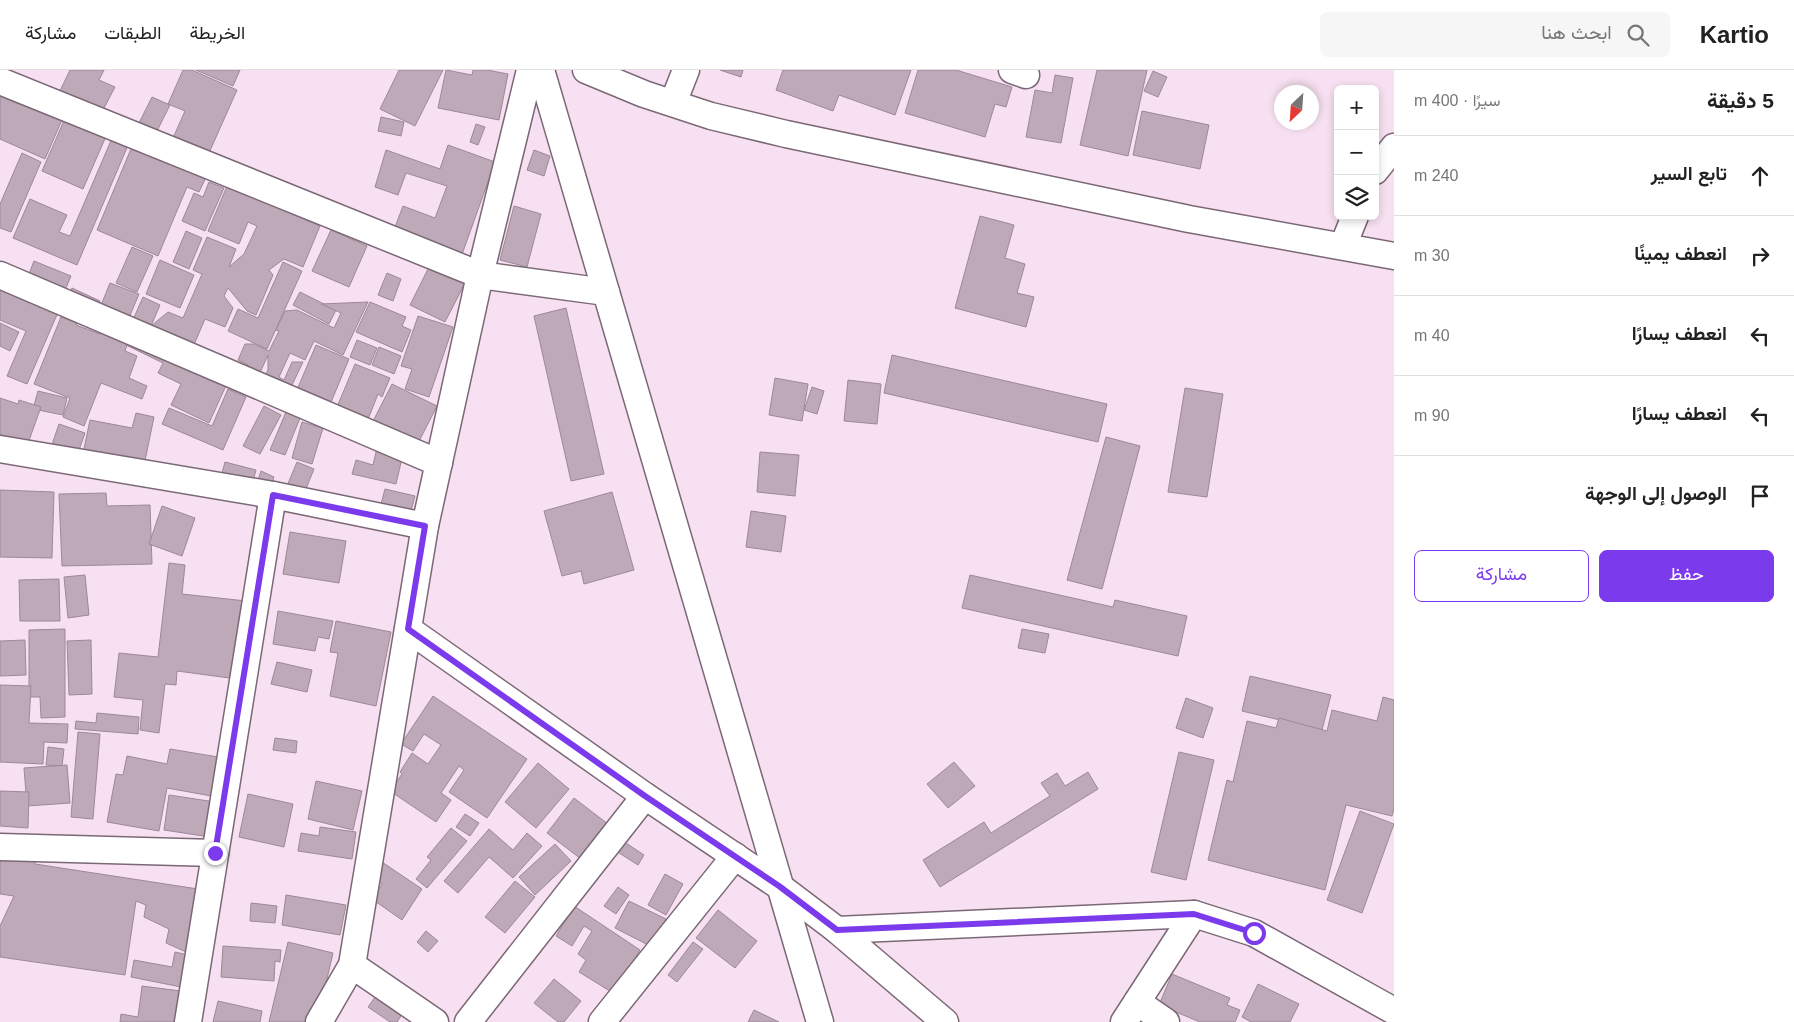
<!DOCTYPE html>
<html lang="ar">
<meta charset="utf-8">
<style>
body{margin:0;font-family:Helvetica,Vazirmatn,sans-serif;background:#f6f6f6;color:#222;direction:rtl}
.controls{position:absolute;right:15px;top:15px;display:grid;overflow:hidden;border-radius:8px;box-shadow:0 2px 8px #0003}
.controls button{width:45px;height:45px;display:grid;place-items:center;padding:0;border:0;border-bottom:1px solid #e0e0e0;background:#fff;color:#222;font:25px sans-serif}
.compass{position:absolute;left:1274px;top:15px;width:45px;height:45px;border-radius:50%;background:#fff;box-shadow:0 2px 8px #0003;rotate:205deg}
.stop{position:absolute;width:15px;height:15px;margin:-11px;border:4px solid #7c3aed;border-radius:50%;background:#fff}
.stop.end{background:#7c3aed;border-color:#fff;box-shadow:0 1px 5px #0008}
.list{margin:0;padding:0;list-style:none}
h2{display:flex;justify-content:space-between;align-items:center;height:65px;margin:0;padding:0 20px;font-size:21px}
h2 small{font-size:16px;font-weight:400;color:#767676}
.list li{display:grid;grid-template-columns:32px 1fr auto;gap:15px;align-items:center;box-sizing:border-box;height:80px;padding:0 20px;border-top:1px solid #e0e0e0}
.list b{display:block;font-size:19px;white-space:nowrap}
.list em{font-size:16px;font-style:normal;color:#767676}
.actions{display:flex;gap:10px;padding:15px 20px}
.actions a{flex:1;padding:11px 0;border:1px solid #7c3aed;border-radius:8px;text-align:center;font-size:18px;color:#7c3aed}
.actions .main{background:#7c3aed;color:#fff}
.icon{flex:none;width:28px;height:28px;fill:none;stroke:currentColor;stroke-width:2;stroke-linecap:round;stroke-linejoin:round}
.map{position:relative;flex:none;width:1394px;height:952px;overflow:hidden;direction:ltr}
header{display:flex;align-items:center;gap:30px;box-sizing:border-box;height:70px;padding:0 25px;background:#fff;border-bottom:1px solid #e0e0e0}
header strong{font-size:24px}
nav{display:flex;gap:28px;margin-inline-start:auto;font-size:18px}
.search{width:350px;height:45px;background:#f6f6f6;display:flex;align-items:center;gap:12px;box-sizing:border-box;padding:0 18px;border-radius:8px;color:#767676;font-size:19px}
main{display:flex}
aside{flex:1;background:#fff}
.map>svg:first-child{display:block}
.building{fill:#bea9b9;stroke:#9c8897}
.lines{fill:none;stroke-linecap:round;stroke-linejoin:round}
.minor-casing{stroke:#7b6876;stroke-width:29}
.minor{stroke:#fff;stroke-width:26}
.route{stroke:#7c3aed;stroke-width:6}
</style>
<header>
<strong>Kartio</strong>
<div class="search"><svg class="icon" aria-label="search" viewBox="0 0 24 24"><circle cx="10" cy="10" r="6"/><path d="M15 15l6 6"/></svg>ابحث هنا</div>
<nav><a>الخريطة</a><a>الطبقات</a><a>مشاركة</a></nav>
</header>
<main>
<aside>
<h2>5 دقيقة<small>سيرًا · 400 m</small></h2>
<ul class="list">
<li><svg class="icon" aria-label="ahead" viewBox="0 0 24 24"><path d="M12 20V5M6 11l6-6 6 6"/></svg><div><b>تابع السير</b></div><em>240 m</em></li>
<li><svg class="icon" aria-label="right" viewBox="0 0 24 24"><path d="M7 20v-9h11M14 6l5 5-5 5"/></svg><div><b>انعطف يمينًا</b></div><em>30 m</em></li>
<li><svg class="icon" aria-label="left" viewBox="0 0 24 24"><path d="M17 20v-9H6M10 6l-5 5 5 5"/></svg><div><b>انعطف يسارًا</b></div><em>40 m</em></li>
<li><svg class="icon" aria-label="left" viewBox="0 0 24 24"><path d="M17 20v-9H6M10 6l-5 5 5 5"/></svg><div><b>انعطف يسارًا</b></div><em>90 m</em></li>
<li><svg class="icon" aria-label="arrive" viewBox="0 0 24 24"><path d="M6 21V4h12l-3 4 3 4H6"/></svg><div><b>الوصول إلى الوجهة</b></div></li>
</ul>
<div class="actions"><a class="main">حفظ</a><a>مشاركة</a></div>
</aside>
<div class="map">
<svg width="1394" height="952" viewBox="0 0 1394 952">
<rect width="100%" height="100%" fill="#f7e0f1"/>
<g class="building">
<path d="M70,0H104L99,10L115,17L100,46L58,25Z"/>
<path d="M183,0H192L237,20L205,92L169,77L185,41L168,34Z"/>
<path d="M196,0H240L233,16Z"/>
<path d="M399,0H443L415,56L380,39Z"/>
<path d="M446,0L472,5L473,0H487L508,4L499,50L438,38Z"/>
<path d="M720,0H743L741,7Z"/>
<path d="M783,0H911L895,45L839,25L833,41L776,20Z"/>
<path d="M918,0H956L1012,17L1006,37L995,34L985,67L905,43Z"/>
<path d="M1097,0H1147L1128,86L1080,75Z"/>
<path d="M1153,1L1167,7L1158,27L1144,21Z"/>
<path d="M1055,5L1073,8L1061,73L1026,67L1035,20L1052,23Z"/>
<path d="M0,14L65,43L45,89L0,69Z"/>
<path d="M152,27L170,35L155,65L137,57Z"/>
<path d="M1142,41L1209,55L1200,99L1133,85Z"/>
<path d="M66,46L107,64L83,119L42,101Z"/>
<path d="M381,47L404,52L401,66L378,61Z"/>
<path d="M476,54L485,57L478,75L470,72Z"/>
<path d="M113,66L129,73L77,195L13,168L30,129L67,145L59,162L70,166Z"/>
<path d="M133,74L207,105L199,122L187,117L158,186L97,160Z"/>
<path d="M448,75L495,92L460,190L392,165L403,136L435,148L447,116L406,103L398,125L375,117L386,80L440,99Z"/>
<path d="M534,80L550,86L544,106L527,100Z"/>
<path d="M22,83L41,92L11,162L0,158V134Z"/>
<path d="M209,112L224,118L205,161L182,151L194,123L203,127Z"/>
<path d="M227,116L320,156L303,197L284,189L269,200L273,205L256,245L247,241L228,218L224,226L233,238L225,257L205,249L190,284L129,259L143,227L160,235L151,256L168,242L183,248L202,204L193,200L207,167L236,179L229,197L244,184L257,156L248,152L239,174L208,161Z"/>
<path d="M514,136L541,144L527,197L500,190Z"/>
<path d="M980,146L1014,155L1005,188L1025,194L1017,223L1034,227L1026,257L955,238Z"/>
<path d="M331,160L367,176L349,217L312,201Z"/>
<path d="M186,161L202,168L189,199L173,192Z"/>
<path d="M132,177L153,186L137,222L116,213Z"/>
<path d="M160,190L194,205L180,238L146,224Z"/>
<path d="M34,191L71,206L60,232L24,217Z"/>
<path d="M283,192L302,201L267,279L228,261L238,239L258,248Z"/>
<path d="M430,195L465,213L445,252L410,235Z"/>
<path d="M387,203L401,209L393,231L378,225Z"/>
<path d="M110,213L139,224L123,262L95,250Z"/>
<path d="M0,215L59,240L27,314L7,306L26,261L0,250Z"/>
<path d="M72,218L100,231L93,244L66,231Z"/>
<path d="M300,222L336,240L329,254L293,235Z"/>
<path d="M368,232L343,285L314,271L305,290L290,283L279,307L284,310L292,292H303L292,315V329L261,315L268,300V285L253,318L240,312L248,295L238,290L245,274H254L269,281L279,261L276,260L285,241L297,240L334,258L341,243L321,234Z"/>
<path d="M370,232L406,247L402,256L411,260L402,282L356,262Z"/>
<path d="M566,238L604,404L571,411L534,246Z"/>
<path d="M418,246L453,257L429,327L405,319L412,299L401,296Z"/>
<path d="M61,247L77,253L76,255L100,264L101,261L128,272L125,281L137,286L129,308L147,316L142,329L101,313L84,356L63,347L70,328L34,314Z"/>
<path d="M0,253L19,262L10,281L0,276Z"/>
<path d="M131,264L229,309L209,353L171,335L181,314L158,303L163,293L126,275Z"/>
<path d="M357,270L377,278L370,295L350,287Z"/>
<path d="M316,275L349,289L324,349L291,334Z"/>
<path d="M379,277L401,286L394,304L372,295Z"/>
<path d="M892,285L1107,334L1098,372L884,323Z"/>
<path d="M355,294L390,308L382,327L378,324L363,362L332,349Z"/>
<path d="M775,308L808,314L802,351L769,345Z"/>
<path d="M848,310L881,314L877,354L844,351Z"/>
<path d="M392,314L437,336L414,381L369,359Z"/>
<path d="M812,317L824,321L817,344L804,340Z"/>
<path d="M1185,318L1223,324L1207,427L1168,422Z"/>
<path d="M228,319L246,327L223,380L162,354L169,338L212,356Z"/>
<path d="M38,321L67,328L63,345L33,339Z"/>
<path d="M0,328L18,334L19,330L41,337L22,390L0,383Z"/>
<path d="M264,336L281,345L260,384L243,376Z"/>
<path d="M286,342L300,348L285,385L270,380Z"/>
<path d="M136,343L154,347L141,410L80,398L90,350L132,358Z"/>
<path d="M302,352L323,358L312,394L292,388Z"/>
<path d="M59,354L85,363L79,380L47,389Z"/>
<path d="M1106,367L1140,376L1102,519L1067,510Z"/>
<path d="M377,378L403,384L396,414L352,404L356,390L373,395Z"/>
<path d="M760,382L799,385L795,426L757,422Z"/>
<path d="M225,392L256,400L249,426L218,418Z"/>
<path d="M297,392L314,399L299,436L282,428Z"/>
<path d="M261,401L274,407L269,420L256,416Z"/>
<path d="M385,419L415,426L407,456L377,449Z"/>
<path d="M0,420L54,422L52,488L0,487Z"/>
<path d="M612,422L634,500L584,514L581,501L562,506L544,441Z"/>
<path d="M106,423L107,436L150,435L152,494L62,496L59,424Z"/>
<path d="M162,436L195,448L182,486L149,474Z"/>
<path d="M751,441L786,446L781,482L746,477Z"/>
<path d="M290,462L346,471L339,513L283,504Z"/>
<path d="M169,493L185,495L182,524L246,531L237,609L177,601L176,615L165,614L159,663L140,660L143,630L114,627L119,583L158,587Z"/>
<path d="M85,505L89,545L68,548L64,507Z"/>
<path d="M970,505L1113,537L1115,530L1187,546L1178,586L962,538Z"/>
<path d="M59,509L60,551H20L19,510Z"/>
<path d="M278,541L333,551L329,569L318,567L315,581L273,574Z"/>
<path d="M336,551L391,562L376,636L330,626L338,583L330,582Z"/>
<path d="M65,559V647L41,648L40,627H29V560Z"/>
<path d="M1022,559L1049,564L1045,583L1018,578Z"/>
<path d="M25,570L26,605L0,606V571Z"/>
<path d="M91,570L92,624L69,625L67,571Z"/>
<path d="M277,592L312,600L307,622L271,614Z"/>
<path d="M1250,606L1331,625L1322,660L1242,641Z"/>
<path d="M0,615L31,616L29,653L68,654L67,673L44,672L43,694L0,692Z"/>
<path d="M433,626L527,689L487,748L449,722L464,700L459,696L441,723L451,730L436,752L390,721L402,704L400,702L412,683L428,694L441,675L424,664L413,681L401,674Z"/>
<path d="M1383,627L1394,630V739L1392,746L1346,735L1325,820L1208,790L1227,710L1233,712L1247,651L1276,658L1279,648L1327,661L1332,640L1377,651Z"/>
<path d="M1186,628L1213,638L1203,668L1176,658Z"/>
<path d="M97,643L139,647L138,664L75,659L76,651L96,653Z"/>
<path d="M78,662L100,664L93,749L71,747Z"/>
<path d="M275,668L297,671L296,683L273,680Z"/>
<path d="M48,677L64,679L62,696L46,695Z"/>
<path d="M170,679L224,688L217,727L167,718L159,761L107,752L116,704L123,705L127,686L167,694Z"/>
<path d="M1179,682L1214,690L1186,810L1151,802Z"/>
<path d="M954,692L975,716L948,738L927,714Z"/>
<path d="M538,693L569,719L536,758L505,732Z"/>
<path d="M67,695L70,733L27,736L24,698Z"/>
<path d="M1088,702L1098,719L940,817L923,790L984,752L991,763L1050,726L1041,713L1057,703L1065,716Z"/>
<path d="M316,711L362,721L353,760L308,749Z"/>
<path d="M0,721L29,722L28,758L0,756Z"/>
<path d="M248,724L293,734L284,777L239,767Z"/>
<path d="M169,725L215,732L210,767L164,760Z"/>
<path d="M574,728L608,754L581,789L547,763Z"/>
<path d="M1360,741L1394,754L1362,843L1327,830Z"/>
<path d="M465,744L479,753L470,766L456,757Z"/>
<path d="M320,757L356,762L352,789L298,781L301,763L319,766Z"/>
<path d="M451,758L467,771L427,818L416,809L431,790L427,787Z"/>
<path d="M489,759L513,780L527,763L542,776L513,808L489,787L458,823L444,811Z"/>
<path d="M623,771L644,785L638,795L616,781Z"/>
<path d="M555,774L571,791L535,825L519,807Z"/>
<path d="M33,782L35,794L198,819L186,882L166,873L169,859L144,847L146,835L136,831L125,905L0,887V856L14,826L0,824V783Z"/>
<path d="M379,790L422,819L402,850L372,829L382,814L369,805Z"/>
<path d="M665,804L683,814L666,845L648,835Z"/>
<path d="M515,811L535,827L505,863L485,847Z"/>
<path d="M618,817L629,825L616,844L604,836Z"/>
<path d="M286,825L346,835L340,865L282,855Z"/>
<path d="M629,831L666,849L652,877L615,858Z"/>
<path d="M251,833L277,836L275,853L250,851Z"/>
<path d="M574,836L640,880L613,923L579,902L586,890L578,884L592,861L584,856L572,876L556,866Z"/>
<path d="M718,840L757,871L735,898L696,868Z"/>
<path d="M426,861L438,871L428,882L417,872Z"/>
<path d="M288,872L333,883L317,952H269Z"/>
<path d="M693,872L703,879L677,912L668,905Z"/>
<path d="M223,876L281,880L280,892L275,891L274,911L221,907Z"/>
<path d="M175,882L188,885L181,917L131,907L134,890L172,897Z"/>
<path d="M1172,904L1230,928L1227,935L1240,940L1235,952H1200L1159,935Z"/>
<path d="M554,909L581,931L564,952H558L534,933Z"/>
<path d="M1258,914L1299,934L1290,952H1251L1242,947Z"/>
<path d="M142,916L181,921L176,952H120L121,944L138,947Z"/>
<path d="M383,916L403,943L397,952H390L368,937Z"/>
<path d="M218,931L262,941L260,952H213Z"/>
<path d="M754,940L779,952H748Z"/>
</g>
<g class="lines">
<defs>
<g id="minor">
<path d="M541,0L820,952"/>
<path d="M586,0L644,24L711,46L786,64L1189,149L1394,186"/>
<path d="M1012,0L1026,5"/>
<path d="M0,11L480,205L606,222"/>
<path d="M673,33L686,0"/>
<path d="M1375,101L1394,77"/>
<path d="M1343,176L1355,146"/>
<path d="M0,205L439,393"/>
<path d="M0,379L273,425L425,456"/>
<path d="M408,559L645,726L779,816L837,860L945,952"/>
<path d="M0,777L215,783"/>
<path d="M837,860L1194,844L1254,863L1394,941"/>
<path d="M352,895L435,952"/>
<path d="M1137,932L1166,952"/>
<path d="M188,952L273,425"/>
<path d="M319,952L352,895L425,456L480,205L530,0"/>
<path d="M468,952L645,726"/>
<path d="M602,952L735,786"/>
<path d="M1124,952L1194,844"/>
</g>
</defs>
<use href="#minor" class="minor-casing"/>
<use href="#minor" class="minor"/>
</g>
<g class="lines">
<path class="route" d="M215,783L273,425L425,456L408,559L645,726L779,816L837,860L1194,844L1254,863"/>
</g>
</svg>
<div class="controls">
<button>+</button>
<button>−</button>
<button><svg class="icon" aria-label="layers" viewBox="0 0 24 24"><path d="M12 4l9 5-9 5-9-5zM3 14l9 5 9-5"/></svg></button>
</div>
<svg class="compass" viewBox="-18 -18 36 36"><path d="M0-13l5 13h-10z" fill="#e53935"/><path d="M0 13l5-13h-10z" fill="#767676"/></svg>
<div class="stop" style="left:1254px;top:863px"></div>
<div class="stop end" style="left:215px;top:783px"></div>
</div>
</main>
